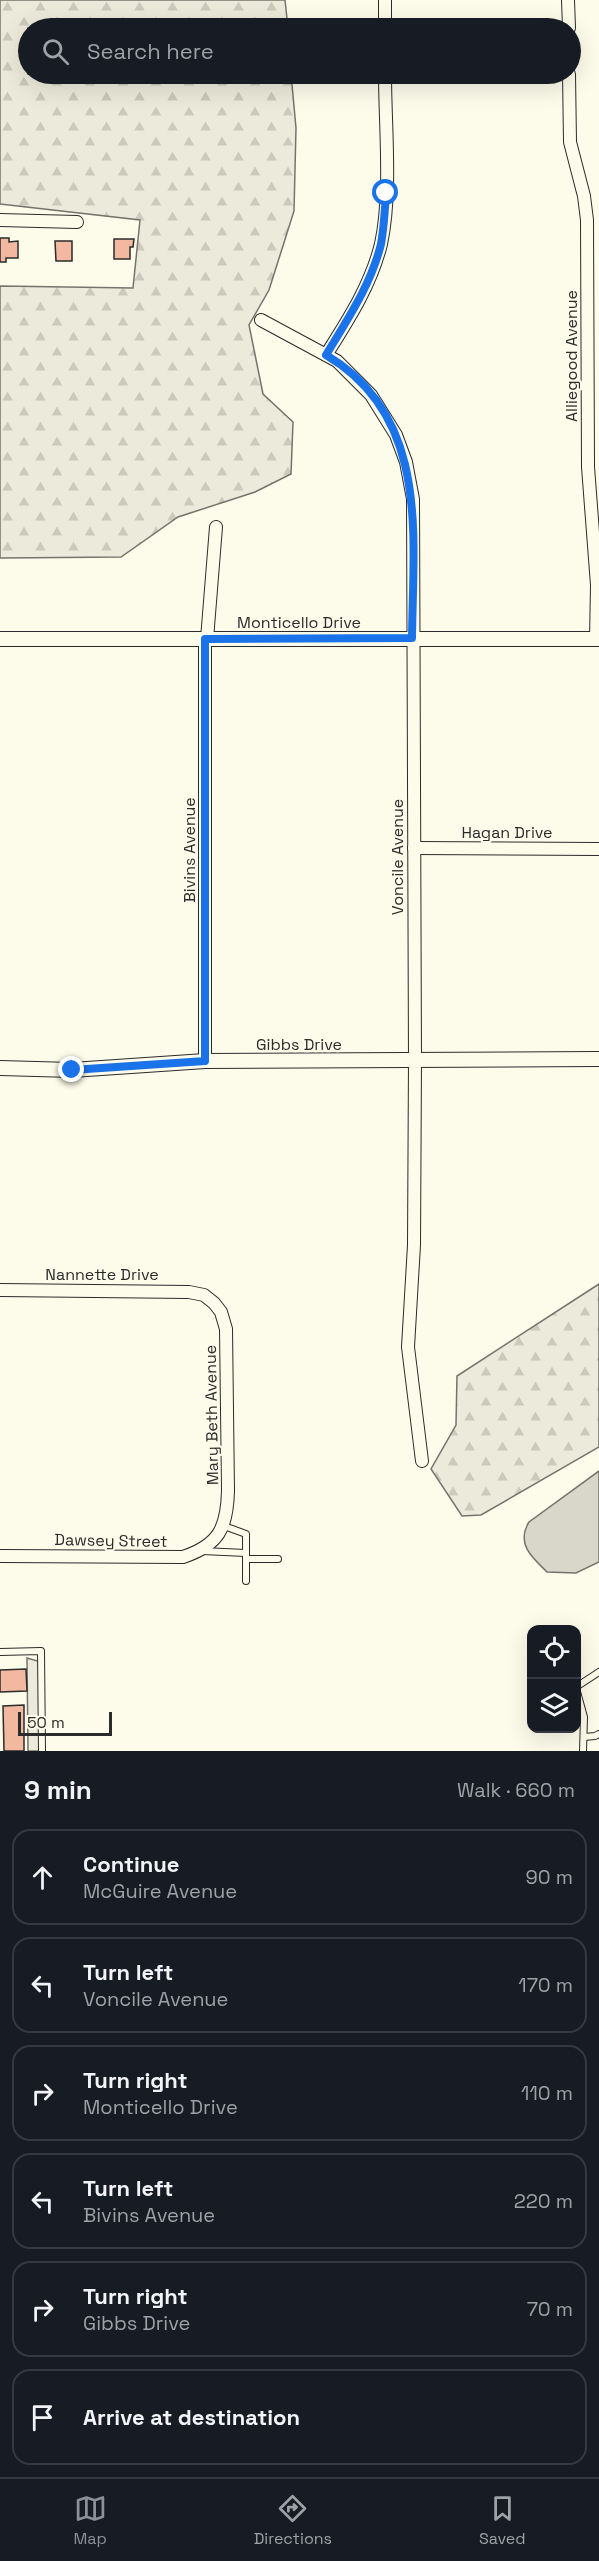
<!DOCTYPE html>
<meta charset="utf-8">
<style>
body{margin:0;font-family:"Space Grotesk",sans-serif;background:#20242c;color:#f1f3f6}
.controls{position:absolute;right:18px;bottom:18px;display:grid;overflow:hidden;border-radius:12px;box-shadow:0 6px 24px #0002}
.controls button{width:54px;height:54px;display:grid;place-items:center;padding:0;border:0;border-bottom:2px solid #363941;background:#171b24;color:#f1f3f6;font:30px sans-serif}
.scale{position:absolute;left:18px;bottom:15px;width:94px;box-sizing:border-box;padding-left:6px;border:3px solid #2b2b2b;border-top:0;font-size:16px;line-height:21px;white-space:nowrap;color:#2b2b2b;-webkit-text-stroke:4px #fdfbea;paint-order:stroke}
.stop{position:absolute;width:18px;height:18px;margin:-14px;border:4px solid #1a73e8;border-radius:50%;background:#fff}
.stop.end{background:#1a73e8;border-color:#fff;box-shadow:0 2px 6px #0008}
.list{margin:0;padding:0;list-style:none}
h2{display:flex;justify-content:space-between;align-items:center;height:78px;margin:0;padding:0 24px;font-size:26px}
h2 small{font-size:20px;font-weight:400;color:#9ea1a6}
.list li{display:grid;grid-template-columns:39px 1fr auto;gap:18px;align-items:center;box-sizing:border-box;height:96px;margin:0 12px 12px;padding:0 12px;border:2px solid #363941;border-radius:18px}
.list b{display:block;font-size:22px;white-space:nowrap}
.list p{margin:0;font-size:20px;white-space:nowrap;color:#9ea1a6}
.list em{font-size:20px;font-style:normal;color:#9ea1a6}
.icon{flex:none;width:33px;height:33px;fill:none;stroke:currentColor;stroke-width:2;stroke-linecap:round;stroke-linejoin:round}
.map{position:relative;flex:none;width:599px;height:1751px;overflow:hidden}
.search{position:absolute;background:#171b24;box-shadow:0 6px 24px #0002;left:18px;right:18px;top:18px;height:66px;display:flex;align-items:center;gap:15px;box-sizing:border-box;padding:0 21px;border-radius:33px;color:#9ea1a6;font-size:22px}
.sheet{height:726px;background:#171b24}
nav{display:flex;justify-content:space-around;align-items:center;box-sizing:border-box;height:84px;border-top:2px solid #363941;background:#171b24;font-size:16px;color:#9ea1a6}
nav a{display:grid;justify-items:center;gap:3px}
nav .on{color:#8c9099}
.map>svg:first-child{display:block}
.forest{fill:url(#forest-firs);stroke:#74746e;stroke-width:1.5}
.parking{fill:#eceadb;stroke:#74746e;stroke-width:1.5}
.water{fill:#d8d7c9;stroke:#74746e;stroke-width:1.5}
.building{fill:#f2b8a0;stroke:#2b2b2b;stroke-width:1.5}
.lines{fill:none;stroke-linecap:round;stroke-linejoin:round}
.service-casing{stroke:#2b2b2b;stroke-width:8}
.minor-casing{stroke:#2b2b2b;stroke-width:14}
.tertiary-casing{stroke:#2b2b2b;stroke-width:16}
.service{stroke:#fdfbea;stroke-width:6}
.minor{stroke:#fdfbea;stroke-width:12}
.tertiary{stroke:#fdfbea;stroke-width:14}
.route{stroke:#1a73e8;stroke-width:8}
.labels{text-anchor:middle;stroke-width:4.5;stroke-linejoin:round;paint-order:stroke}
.street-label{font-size:16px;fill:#2b2b2b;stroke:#fdfbea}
</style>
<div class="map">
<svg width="599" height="1751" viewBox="0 0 599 1751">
<defs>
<pattern id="forest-firs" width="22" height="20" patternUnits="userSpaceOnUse" patternTransform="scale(1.5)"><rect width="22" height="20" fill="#ecebdb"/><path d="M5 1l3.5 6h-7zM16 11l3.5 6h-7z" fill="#cbcabc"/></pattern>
</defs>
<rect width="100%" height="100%" fill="#fdfbea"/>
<g class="forest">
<path d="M0,0H285L288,28H28V74H291L296,128L294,211L269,290L249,325L263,394L293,422L291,474L255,492L178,517L121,557L0,558V286L133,288L140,220L0,204Z"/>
<path d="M599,1284V1447L481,1515L462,1516L431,1469L456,1425L457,1376Z"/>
</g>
<path class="parking" d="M27,1658L41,1662L42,1751H28Z"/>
<path class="water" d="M599,1471V1562L576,1573L547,1572C531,1557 516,1543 529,1522Z"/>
<g class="building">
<path d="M0,238H9V242L18,241V258H6V262H0Z"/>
<path d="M114,239H134L133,247H130V259H114Z"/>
<path d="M55,241H72V261H56Z"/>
<path d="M26,1669L27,1691L0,1692V1670Z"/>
<path d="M24,1705V1751H4L3,1706Z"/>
</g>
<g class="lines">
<defs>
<g id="service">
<path d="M224,1526L246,1534V1581"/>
<path d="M202,1551L246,1553"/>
<path d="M246,1559H278"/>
<path d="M0,1652L41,1651L42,1751"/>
<path d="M576,1687L599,1672"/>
<path d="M576,1688L584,1717L583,1751"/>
<path d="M584,1737L595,1736L599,1734"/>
</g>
<g id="minor">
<path d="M385,0V28"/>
<path d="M568,0L569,28"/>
<path d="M569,74L570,142L584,196L587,220L588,467L597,585L596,639"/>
<path d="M0,220L77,222"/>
<path d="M261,320L337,361L371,395L396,435L406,462L413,499L415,1061L414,1245L408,1347L422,1461"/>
<path d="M326,355C348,320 371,285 381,244C392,193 385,126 385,74"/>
<path d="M207,639L216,527"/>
<path d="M414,848L599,849"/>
<path d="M205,1061V639"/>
<path d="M0,1290L189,1292L204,1295L214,1303L221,1312L226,1329L228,1491C227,1528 219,1545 183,1557L0,1556"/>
</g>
<g id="tertiary">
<path d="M0,639H599"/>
<path d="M0,1068L72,1070L205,1061L599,1059"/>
</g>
</defs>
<use href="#service" class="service-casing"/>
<use href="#minor" class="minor-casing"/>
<use href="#tertiary" class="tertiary-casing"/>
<use href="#service" class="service"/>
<use href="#minor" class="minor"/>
<use href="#tertiary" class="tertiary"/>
</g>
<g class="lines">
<path class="route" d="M72,1070L205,1061V639L412,638C413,536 430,416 326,355C347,320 371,285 381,244C384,227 385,210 386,193"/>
</g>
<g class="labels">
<g class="street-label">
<text transform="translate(571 356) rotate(-90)" y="6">Alliegood Avenue</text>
<text x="299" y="628">Monticello Drive</text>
<text x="507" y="838">Hagan Drive</text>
<text transform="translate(189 850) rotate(-90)" y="6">Bivins Avenue</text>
<text transform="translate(397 857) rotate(-90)" y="6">Voncile Avenue</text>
<text x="299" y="1050">Gibbs Drive</text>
<text x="102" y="1280">Nannette Drive</text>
<text transform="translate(211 1415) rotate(-91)" y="6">Mary Beth Avenue</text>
<text transform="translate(111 1540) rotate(1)" y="6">Dawsey Street</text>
</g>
</g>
</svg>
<div class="controls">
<button><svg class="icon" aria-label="locate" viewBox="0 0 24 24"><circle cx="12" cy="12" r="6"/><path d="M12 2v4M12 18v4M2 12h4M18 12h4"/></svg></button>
<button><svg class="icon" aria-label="layers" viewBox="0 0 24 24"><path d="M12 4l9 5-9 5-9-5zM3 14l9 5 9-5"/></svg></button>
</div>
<div class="scale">50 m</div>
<div class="stop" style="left:386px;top:193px"></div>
<div class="stop end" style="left:72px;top:1070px"></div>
<div class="search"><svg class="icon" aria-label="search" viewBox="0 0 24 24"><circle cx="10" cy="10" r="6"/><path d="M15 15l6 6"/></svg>Search here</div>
</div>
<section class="sheet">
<h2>9 min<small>Walk · 660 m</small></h2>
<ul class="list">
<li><svg class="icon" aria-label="ahead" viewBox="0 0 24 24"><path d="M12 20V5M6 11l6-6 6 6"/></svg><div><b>Continue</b><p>McGuire Avenue</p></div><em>90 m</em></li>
<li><svg class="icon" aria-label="left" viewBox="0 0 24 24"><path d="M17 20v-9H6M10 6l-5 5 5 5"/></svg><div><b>Turn left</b><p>Voncile Avenue</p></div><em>170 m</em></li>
<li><svg class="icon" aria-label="right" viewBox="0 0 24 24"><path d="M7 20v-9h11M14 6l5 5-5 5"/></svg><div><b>Turn right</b><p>Monticello Drive</p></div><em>110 m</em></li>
<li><svg class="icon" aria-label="left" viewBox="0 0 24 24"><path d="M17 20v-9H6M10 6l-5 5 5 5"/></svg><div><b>Turn left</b><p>Bivins Avenue</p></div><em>220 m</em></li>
<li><svg class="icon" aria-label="right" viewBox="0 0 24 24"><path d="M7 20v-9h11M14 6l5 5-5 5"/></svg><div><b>Turn right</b><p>Gibbs Drive</p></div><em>70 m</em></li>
<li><svg class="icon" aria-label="arrive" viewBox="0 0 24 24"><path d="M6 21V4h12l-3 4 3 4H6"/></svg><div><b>Arrive at destination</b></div></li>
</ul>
</section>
<nav>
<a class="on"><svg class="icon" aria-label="map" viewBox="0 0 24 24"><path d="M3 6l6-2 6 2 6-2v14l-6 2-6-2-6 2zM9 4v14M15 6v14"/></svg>Map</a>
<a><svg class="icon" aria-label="directions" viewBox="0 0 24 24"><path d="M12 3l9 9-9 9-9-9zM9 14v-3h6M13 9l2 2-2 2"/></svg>Directions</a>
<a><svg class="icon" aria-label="saved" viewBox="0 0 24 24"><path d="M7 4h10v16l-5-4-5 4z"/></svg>Saved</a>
</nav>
